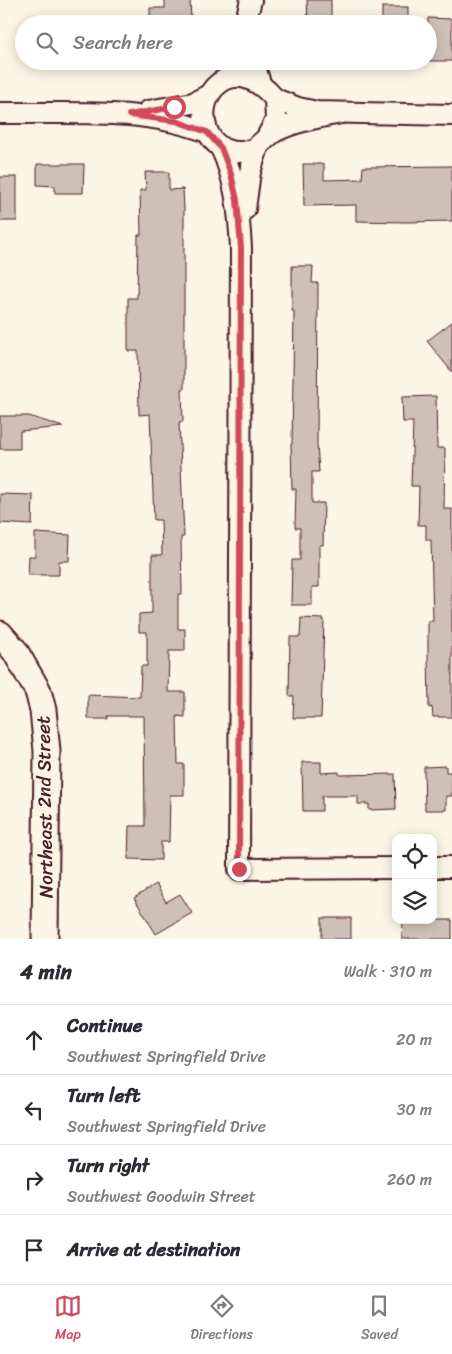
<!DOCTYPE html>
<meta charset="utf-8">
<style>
body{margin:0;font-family:Sriracha,sans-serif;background:#f2f2f3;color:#2b2b33}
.controls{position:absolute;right:15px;bottom:15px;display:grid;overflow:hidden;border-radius:10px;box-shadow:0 2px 12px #0003}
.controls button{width:45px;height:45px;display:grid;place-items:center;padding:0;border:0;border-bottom:1px solid #e1e1e2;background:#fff;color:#2b2b33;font:25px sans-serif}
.stop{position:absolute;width:15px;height:15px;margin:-11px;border:4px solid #d1495b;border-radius:50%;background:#fff}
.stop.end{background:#d1495b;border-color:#fff;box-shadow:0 1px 5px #0008}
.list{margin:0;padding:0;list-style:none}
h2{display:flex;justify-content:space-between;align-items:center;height:65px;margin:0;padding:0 20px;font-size:21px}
h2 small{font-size:16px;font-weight:400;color:#7c7c81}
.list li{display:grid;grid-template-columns:32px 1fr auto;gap:15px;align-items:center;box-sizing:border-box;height:70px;padding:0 20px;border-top:1px solid #e1e1e2}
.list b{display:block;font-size:19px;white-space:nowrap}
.list p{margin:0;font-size:16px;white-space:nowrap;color:#7c7c81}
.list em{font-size:16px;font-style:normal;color:#7c7c81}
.icon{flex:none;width:28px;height:28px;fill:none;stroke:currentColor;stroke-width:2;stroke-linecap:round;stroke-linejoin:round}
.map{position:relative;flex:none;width:452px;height:939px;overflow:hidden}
.search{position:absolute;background:#fff;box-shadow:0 2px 12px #0003;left:15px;right:15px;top:15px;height:55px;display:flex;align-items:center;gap:12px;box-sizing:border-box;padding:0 18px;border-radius:28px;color:#7c7c81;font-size:19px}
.sheet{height:345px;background:#fff}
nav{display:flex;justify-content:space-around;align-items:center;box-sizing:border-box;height:70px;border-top:1px solid #e1e1e2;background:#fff;font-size:14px;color:#7c7c81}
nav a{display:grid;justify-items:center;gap:2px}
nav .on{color:#d1495b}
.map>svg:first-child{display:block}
.building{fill:#cfc0b7;stroke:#4a1f2b}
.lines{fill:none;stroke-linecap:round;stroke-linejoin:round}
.minor-casing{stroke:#4a1f2b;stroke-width:24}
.tertiary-casing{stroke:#4a1f2b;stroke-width:29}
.minor{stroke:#fcf5e5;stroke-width:20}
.tertiary{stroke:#fcf5e5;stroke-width:25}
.route{stroke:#d1495b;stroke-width:6}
.labels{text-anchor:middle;stroke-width:5;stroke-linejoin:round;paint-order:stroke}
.street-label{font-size:19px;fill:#4a1f2b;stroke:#fcf5e5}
</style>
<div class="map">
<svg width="452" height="939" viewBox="0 0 452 939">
<rect width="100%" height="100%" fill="#fcf5e5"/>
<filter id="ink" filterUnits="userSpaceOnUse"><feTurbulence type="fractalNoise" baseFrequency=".02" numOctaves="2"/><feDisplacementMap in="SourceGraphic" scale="10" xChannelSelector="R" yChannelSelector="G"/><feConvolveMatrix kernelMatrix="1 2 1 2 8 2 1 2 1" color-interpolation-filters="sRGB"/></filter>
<g filter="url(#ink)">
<g class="building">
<path d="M165,0H190L191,19H183V24H150V8H165Z"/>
<path d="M307,0H331V24H308Z"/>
<rect x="382" y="7" width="26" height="17"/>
<path d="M428,18L452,19V61H428Z"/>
<path d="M37,164H84L83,193H55V186L37,185Z"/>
<path d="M303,164H324V180L362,179L363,167L452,166V221L408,222L356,221V205L304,206Z"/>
<path d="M145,172H169V190L183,189L184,209V389H182L183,422H179L184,537H181L182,594H178V629H185V651H169L168,692H185V717L177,716L178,764H184V795H170L169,842H161V860L128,859L129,826H145L144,716H108V719H88V695L140,697L141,666H147V632H139V614L152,613V555H162L161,520H154L150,414L139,415L138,351H128V298H137L138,235H141L140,190H146Z"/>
<rect x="0" y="177" width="17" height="44"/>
<path d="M292,266H313L312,283H318L317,444L319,472H312V503H324L323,545H319V587H312V605H291L292,560H300V528H295L296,489H292L291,444H292L294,311H292Z"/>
<path d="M452,322V372L427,341Z"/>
<path d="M436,396L437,448H445L444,509H452V717H433L432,707L429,708L428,654V621H433L431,540H426V525H418L419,486H411L413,422H403L402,397Z"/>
<path d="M0,416H29L63,427L20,431V449H0Z"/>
<path d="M0,494L33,495L32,525L0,523Z"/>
<path d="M35,533L70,535L69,561H59V575H28L29,556H35Z"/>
<path d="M301,618L324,619L321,718H293L294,696H289L290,637H300Z"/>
<path d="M302,762H321V773L339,772V775L395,774L396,809L369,810V804H358V796H322V811H303Z"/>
<path d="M446,766V772H452V796H446V810H425L424,767Z"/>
<path d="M156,884L166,902L180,894L192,913L156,934L134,898Z"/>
<rect x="322" y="918" width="29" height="21"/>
<path d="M403,920H452V939H402Z"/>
</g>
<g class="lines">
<defs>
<g id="minor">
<path d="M245,24L251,0"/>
<path d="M253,61L260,83"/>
<path d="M275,99L298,108L317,112L452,115"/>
<path d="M148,111L193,103L209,95"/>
<path d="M0,113C69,114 142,107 207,132"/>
<path d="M268,135L276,120L275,99C259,80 235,66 214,88C194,111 206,153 240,152C259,152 263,137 278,130C298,121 320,117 341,113"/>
<path d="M221,148C236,180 239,213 241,248L239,869L396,868"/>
<path d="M245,209L250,172L258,147"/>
<path d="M433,867H452"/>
</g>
<path id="tertiary" d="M0,634L15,651L38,691L43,710L47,751L45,939"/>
</defs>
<use href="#minor" class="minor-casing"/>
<use href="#tertiary" class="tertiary-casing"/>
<use href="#minor" class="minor"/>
<use href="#tertiary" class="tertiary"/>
</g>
</g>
<g class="lines" filter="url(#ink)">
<path class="route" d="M174,107L129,115L176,121L207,132L221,148L231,174L237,200L241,248L239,869"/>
</g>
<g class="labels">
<g class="street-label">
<text transform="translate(44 807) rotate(-91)" y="7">Northeast 2nd Street</text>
</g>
</g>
</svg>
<div class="controls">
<button><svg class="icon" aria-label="locate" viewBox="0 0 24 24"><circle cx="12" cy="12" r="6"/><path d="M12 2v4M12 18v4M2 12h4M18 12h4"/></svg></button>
<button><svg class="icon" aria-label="layers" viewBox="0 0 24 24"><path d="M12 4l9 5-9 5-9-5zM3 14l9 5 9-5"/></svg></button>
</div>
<div class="stop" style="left:174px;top:107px"></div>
<div class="stop end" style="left:239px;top:869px"></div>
<div class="search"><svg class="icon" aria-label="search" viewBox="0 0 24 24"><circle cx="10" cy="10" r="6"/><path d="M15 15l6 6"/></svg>Search here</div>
</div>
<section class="sheet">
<h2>4 min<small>Walk · 310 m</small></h2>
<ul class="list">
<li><svg class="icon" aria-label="ahead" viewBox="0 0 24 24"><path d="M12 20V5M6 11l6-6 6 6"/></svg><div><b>Continue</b><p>Southwest Springfield Drive</p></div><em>20 m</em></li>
<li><svg class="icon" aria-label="left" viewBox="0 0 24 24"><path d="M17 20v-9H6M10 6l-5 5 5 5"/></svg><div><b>Turn left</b><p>Southwest Springfield Drive</p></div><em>30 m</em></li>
<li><svg class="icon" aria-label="right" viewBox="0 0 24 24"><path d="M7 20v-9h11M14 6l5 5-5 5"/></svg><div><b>Turn right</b><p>Southwest Goodwin Street</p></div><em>260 m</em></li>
<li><svg class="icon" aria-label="arrive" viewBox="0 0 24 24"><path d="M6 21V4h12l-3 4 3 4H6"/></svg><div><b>Arrive at destination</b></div></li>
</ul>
</section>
<nav>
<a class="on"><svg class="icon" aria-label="map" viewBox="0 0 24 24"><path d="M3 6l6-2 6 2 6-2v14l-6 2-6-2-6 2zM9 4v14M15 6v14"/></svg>Map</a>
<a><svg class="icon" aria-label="directions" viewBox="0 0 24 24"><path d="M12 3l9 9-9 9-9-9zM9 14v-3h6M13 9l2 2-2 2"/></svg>Directions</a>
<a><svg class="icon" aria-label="saved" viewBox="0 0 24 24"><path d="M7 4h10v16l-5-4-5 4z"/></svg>Saved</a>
</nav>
